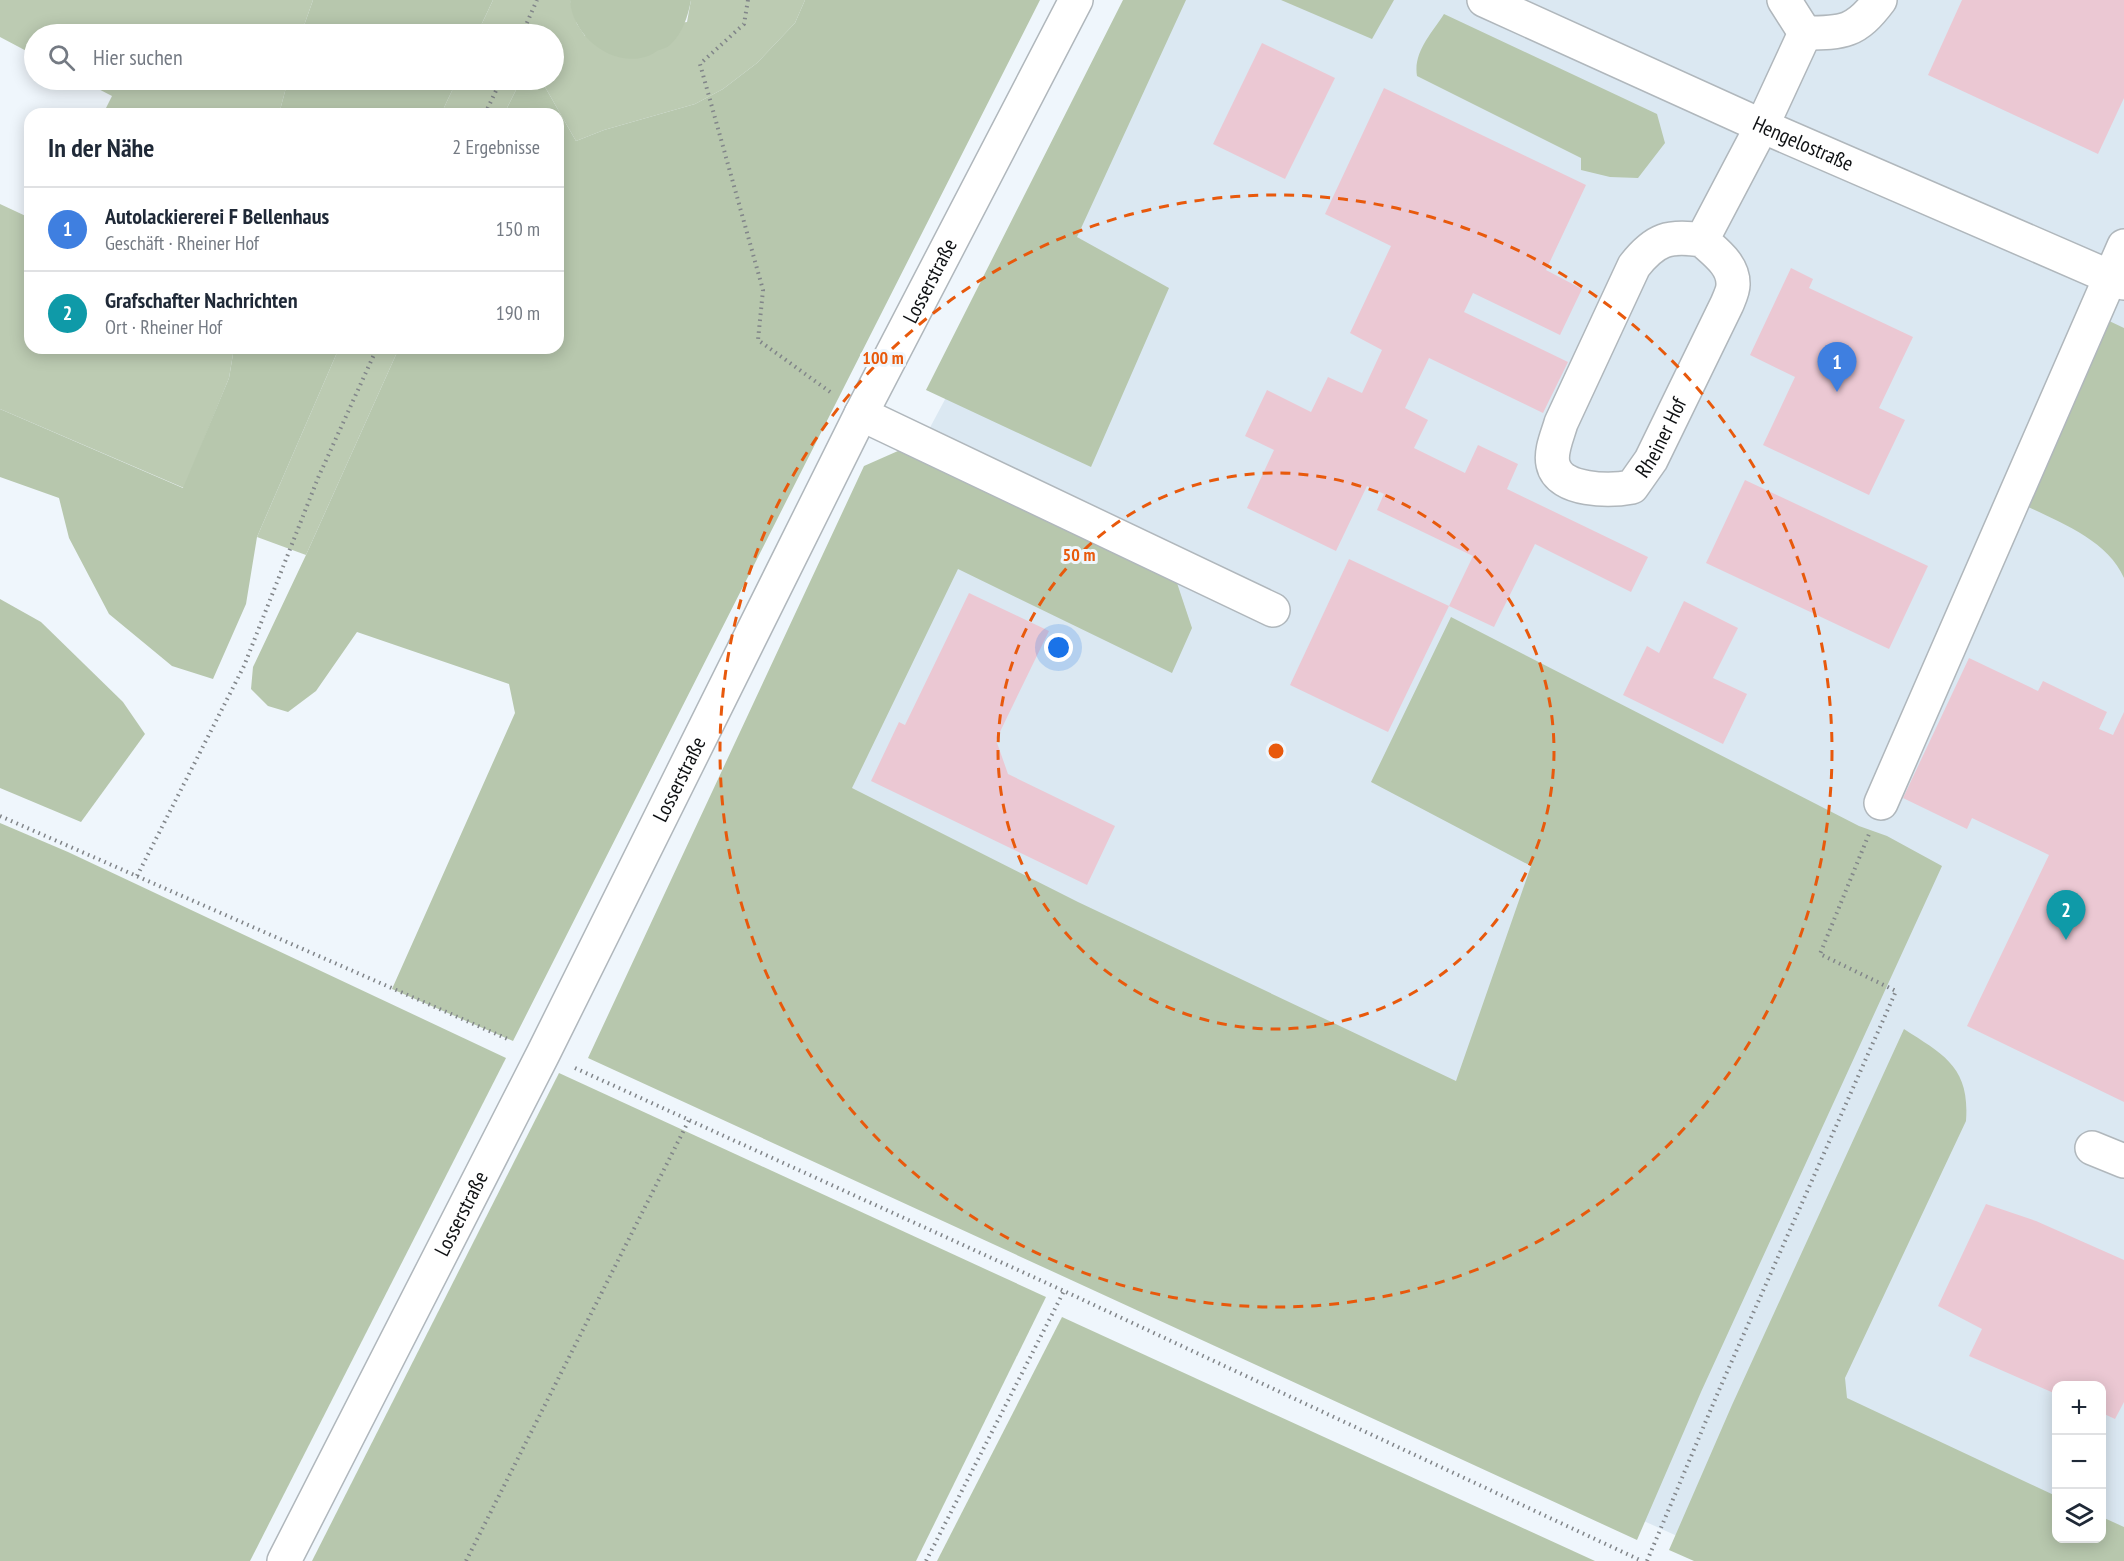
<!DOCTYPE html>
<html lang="de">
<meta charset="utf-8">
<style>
body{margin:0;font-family:"PT Sans Narrow",sans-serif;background:#f2f2f3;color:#1f2937}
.controls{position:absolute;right:18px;bottom:18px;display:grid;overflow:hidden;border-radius:12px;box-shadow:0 3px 15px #0003}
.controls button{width:54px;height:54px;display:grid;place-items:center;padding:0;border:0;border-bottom:2px solid #e0e1e3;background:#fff;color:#1f2937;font:30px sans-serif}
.you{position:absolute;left:1059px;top:648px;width:21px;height:21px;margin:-15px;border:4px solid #fff;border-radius:50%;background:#1a73e8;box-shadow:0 0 0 9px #1a73e833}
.badge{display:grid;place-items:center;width:39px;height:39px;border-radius:50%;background:#0f766e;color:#fff;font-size:20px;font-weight:700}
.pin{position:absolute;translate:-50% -50px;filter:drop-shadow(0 2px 3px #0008)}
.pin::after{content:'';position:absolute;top:32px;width:21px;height:18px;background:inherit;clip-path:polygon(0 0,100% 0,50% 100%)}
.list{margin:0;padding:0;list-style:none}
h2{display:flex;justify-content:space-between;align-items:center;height:78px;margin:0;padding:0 24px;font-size:26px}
h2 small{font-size:20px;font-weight:400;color:#747a83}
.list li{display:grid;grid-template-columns:39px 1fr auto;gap:18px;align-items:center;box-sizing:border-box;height:84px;padding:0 24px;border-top:2px solid #e0e1e3}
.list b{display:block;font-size:22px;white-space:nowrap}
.list p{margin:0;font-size:20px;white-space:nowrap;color:#747a83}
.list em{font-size:20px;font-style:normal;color:#747a83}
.icon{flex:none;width:33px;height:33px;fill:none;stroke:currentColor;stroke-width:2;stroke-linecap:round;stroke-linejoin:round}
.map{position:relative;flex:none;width:2124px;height:1561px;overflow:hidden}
.search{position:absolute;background:#fff;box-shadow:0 3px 15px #0003;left:24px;top:24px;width:540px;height:66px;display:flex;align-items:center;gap:15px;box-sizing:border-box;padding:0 21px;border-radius:33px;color:#747a83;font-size:22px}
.panel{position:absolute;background:#fff;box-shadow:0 3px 15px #0003;left:24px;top:108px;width:540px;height:246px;border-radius:18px}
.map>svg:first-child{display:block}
.built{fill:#dbe8f2;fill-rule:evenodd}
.green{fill:#bccbb2}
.forest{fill:#b7c7ad}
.building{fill:#ebc8d3}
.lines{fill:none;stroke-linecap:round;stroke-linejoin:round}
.minor-casing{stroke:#b0b7bc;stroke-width:36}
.path{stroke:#818589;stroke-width:4;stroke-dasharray:1.5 4.5;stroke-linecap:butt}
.minor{stroke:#fff;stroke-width:33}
.ring{fill:none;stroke:#e8590c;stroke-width:3;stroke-dasharray:10 8}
.labels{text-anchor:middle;stroke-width:6;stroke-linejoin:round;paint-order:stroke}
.street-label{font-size:21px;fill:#0f1113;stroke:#eff6fc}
.centre{fill:#e8590c;stroke:#eff6fc;stroke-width:3}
.ring-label{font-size:18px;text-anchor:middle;font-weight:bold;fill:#e8590c;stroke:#eff6fc;stroke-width:6;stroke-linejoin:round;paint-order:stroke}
</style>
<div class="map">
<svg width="2124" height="1561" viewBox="0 0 2124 1561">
<rect width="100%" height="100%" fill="#eff6fc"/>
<path class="built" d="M1158,0H2124V1561H1733L597,1052ZM2056,1386H2102V1538H2056Z"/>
<g class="green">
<path d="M0,0H313L301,34H34V55L0,37Z"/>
<path d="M493,0H570L577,24L585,36L687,22L691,0H805L795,23L757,63L723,89L695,104L604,130L576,141L541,80H554V34H477Z"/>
<path d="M81,80H288L279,114H103L112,96Z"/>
<path d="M457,80H521L504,114H441Z"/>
<path d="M0,204L30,218V348H234L229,378L184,488L0,409Z"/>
<path d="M339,348H399L306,555L257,537Z"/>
</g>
<g class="forest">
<path d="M313,0H493L477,34H301Z"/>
<path d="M570,0H691C688,16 683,33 670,45C667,48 661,49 657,51C654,53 649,56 645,57C610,67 572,35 570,0Z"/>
<path d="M805,0H1040L513,1041L392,989L515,713L509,684L357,632L316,691L288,712L268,706L251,689L253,667L306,555L399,348H558V114H504L521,80H541L576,141L604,130L695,104L723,89L757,63L795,23Z"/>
<path d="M1123,0H1186L1077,237L1169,288L1091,467L926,390Z"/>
<path d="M1281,0H1394L1372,39Z"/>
<path d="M1444,14L1657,114L1665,143L1638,178L1610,177L1581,170V158L1417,76C1413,52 1432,33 1444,14Z"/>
<path d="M288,80H457L441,114H279Z"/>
<path d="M2105,319L2124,328V578C2106,537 2053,520 2016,501Z"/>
<path d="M234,348H339L257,537L246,604L213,679L172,666L109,614L69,538L59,498L0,477V409L183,488L229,378Z"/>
<path d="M907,447L1175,577L1192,628L1172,673L958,569L852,788L1078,902L1456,1081L1531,866L1371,782L1451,617L1859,826L1887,836L1942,866L1701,1392L1637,1540L588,1058L864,466Z"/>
<path d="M0,599L41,622L123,702L145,734L81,822L0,788Z"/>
<path d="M0,823L68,852L506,1058L250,1561H0Z"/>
<path d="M1904,1029C1944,1055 1970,1067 1966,1121L1845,1378L1847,1398L2056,1496V1538H2102V1517L2124,1527V1561H1694L1669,1550L1732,1405Z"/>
<path d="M559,1073L1046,1297L916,1561H312Z"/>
<path d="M1062,1317L1595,1561H937Z"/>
</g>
<g class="building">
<path d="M1962,0H2124V98L2098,154L1928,75Z"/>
<path d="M1262,43L1335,78L1285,179L1213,144Z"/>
<path d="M1384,88L1586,185L1546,270L1582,289L1560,335L1473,293L1464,312L1568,362L1543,413L1429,358L1405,408L1428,420L1414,448L1465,473L1478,445L1518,464L1507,489L1648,557L1631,592L1535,544L1494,627L1449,606L1473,556L1377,510L1384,494L1367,486L1336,551L1247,508L1274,450L1245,436L1267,390L1311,412L1328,377L1362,393L1382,350L1350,333L1391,246L1325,214Z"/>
<path d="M1791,268L1813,279L1809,288L1913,337L1879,408L1905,420L1869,495L1763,445L1795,377L1750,355Z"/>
<path d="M1745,480L1928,566L1889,649L1706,563Z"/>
<path d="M1349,559L1449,606L1388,732L1290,685Z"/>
<path d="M969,593L1049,631L996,740L1008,774L1115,826L1087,885L871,781L899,722L905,725Z"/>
<path d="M1684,601L1738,628L1713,678L1747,694L1723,744L1623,695L1647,646L1659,653Z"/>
<path d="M1969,658L2038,691L2043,681L2107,712L2099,729L2113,735L2124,712V1102L1967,1026L2049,855L1972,818L1967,829L1903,798Z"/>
<path d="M1986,1204L2036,1221L2124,1260V1402L2115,1419L2102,1413V1386H2056V1394L1969,1356L1982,1329L1938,1306Z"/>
</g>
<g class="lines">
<defs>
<g id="minor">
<path id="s1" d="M1484,0L1762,126L2124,283"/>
<path d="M1784,0L1805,33"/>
<path d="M1805,33C1844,33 1856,32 1880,0"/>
<path id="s2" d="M1702,240C1669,235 1655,239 1634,266L1561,423C1558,434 1550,451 1553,464C1559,492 1611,491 1632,487L1651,460L1727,304C1729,299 1733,291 1733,285C1734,265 1715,252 1702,240L1762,126L1805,33"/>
<path d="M861,414L1273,610"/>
<path d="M1881,803L2124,246"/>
<path d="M2092,1148L2124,1161"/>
<path id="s3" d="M284,1561L543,1054L861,414L1076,0"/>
</g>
</defs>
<use href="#minor" class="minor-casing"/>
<g class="path">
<path d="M748,0L744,24L700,64L763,290L758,340L833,394"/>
<path d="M522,34L537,0"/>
<path d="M485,114L501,80"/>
<path d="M0,816L510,1040"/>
<path d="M137,876L244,666L318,478L377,348"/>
<path d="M575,1068L1064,1291L1642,1561"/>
<path d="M466,1561L689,1120"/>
<path d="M926,1561L1064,1291"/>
<path d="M1647,1561L1719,1390L1896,991L1820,954L1869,834"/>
</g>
<use href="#minor" class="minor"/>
</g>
<g class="ring">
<circle cx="1276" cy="751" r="278"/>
<circle cx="1276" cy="751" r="556"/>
</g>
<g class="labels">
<g class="street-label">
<text dy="7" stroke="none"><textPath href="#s1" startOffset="350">Hengelostraße</textPath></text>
<text dy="7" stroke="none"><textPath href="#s3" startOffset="1434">Losserstraße</textPath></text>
<text dy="7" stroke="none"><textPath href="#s2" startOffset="440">Rheiner Hof</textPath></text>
<text dy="7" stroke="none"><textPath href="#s3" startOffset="876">Losserstraße</textPath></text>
<text dy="7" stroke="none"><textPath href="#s3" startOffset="390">Losserstraße</textPath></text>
</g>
</g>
<circle cx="1276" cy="751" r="9" class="centre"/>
<g class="ring-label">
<text x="883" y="364">100 m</text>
<text x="1079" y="561">50 m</text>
</g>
</svg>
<div class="controls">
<button>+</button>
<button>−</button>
<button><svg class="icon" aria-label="layers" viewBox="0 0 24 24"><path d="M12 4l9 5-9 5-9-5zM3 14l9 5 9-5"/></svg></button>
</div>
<div class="you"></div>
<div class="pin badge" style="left:1837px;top:392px;background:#3f7fe0">1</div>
<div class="pin badge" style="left:2066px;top:940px;background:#0f9aa8">2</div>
<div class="search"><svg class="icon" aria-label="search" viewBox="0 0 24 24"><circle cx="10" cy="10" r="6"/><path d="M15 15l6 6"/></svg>Hier suchen</div>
<section class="panel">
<h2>In der Nähe<small>2 Ergebnisse</small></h2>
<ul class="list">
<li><span class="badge" style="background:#3f7fe0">1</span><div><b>Autolackiererei F Bellenhaus</b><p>Geschäft · Rheiner Hof</p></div><em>150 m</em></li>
<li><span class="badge" style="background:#0f9aa8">2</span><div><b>Grafschafter Nachrichten</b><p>Ort · Rheiner Hof</p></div><em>190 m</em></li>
</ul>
</section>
</div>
